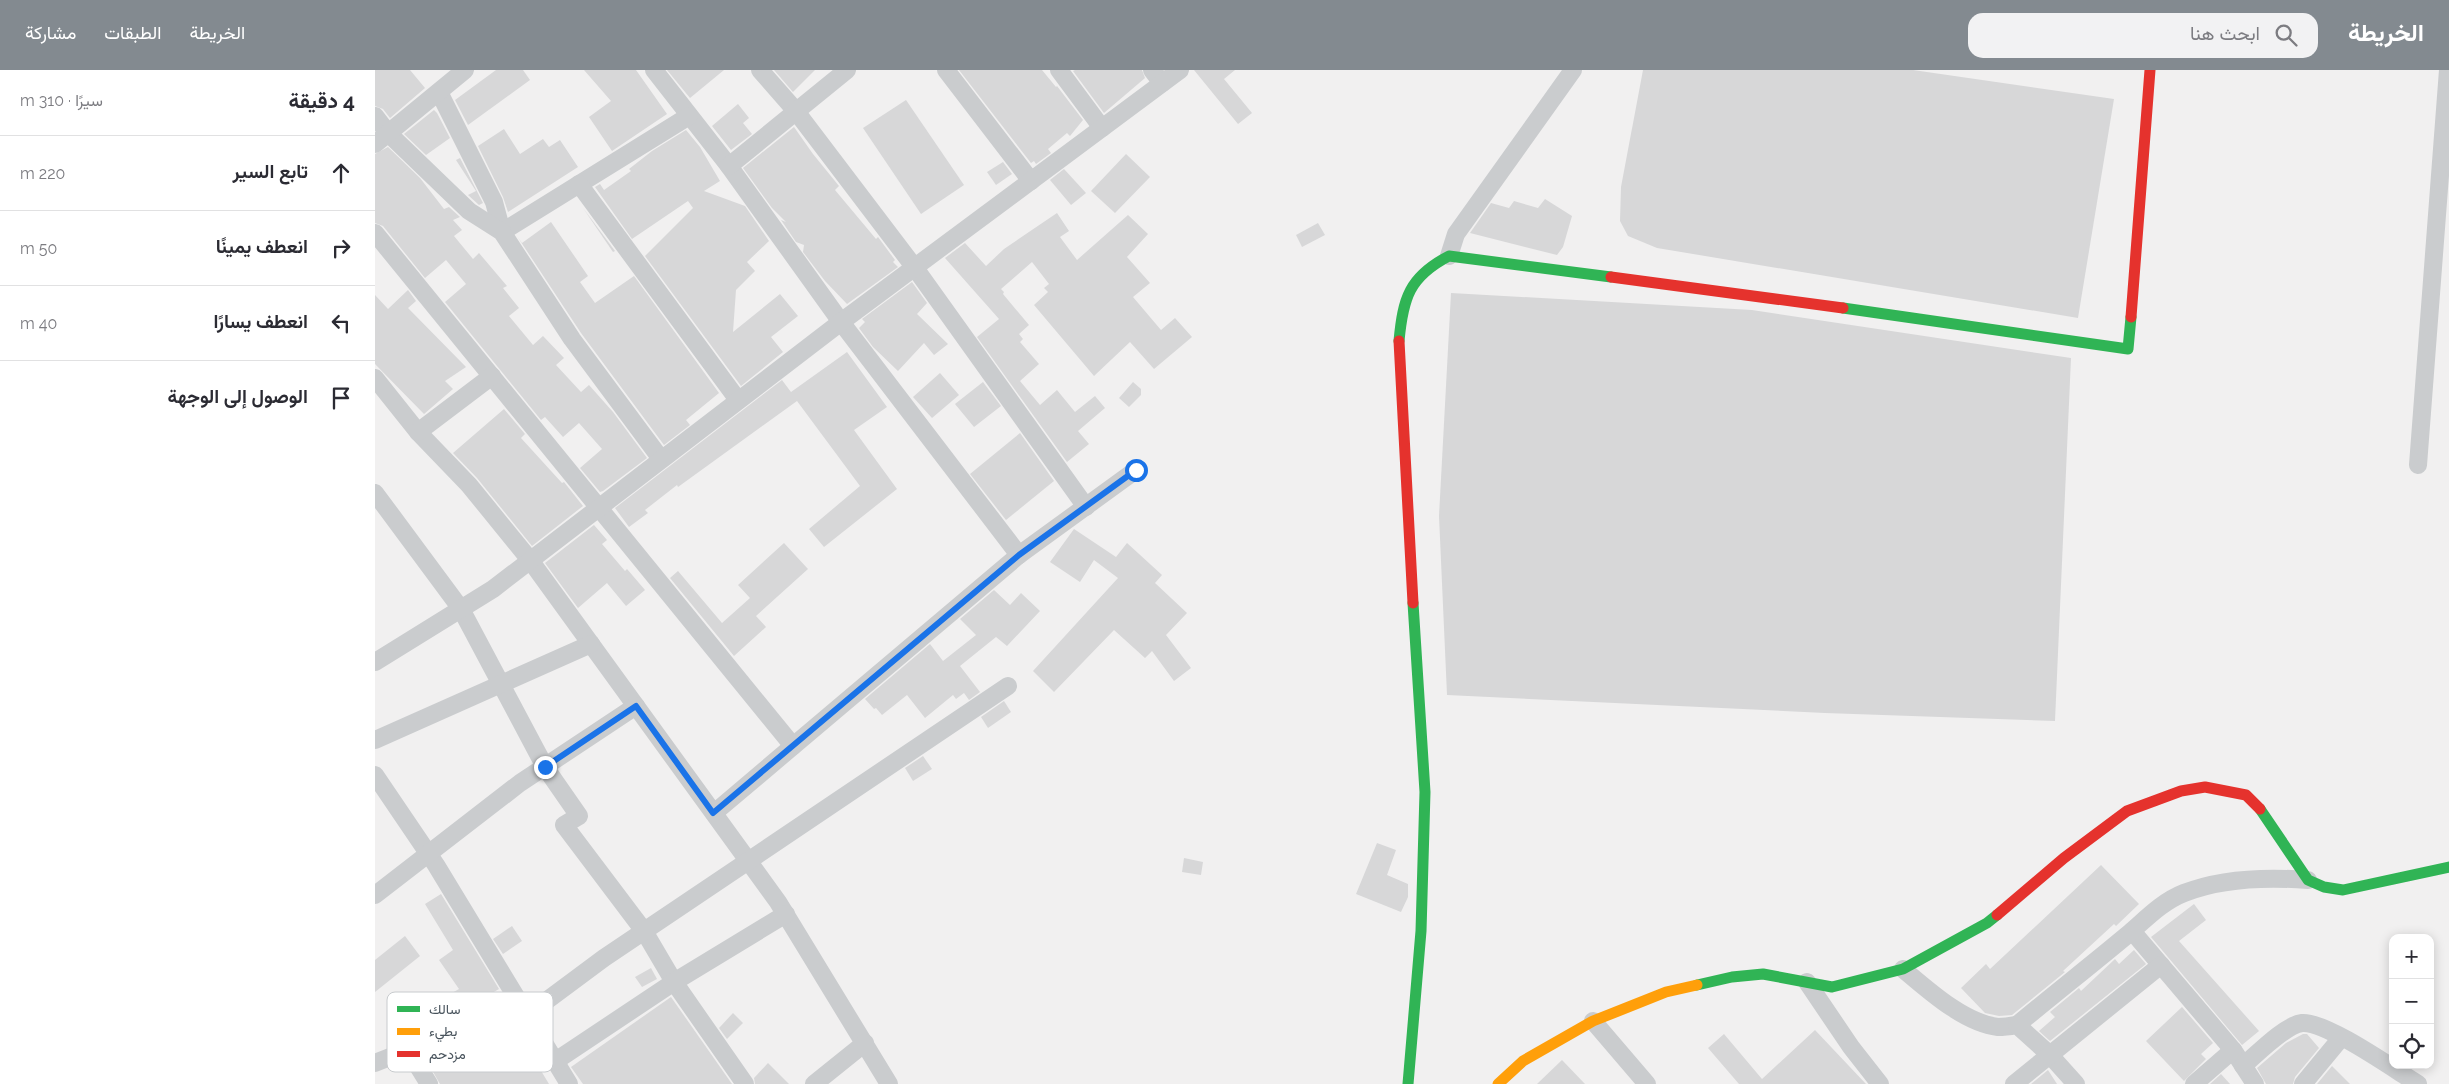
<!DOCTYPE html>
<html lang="ar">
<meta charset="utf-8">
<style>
body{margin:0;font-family:Raleway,Vazirmatn,sans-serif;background:#f2f2f3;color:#2b2b33;direction:rtl}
.controls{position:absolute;right:15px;bottom:15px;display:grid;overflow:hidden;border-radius:10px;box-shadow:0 2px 12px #0003}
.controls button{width:45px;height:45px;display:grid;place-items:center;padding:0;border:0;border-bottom:1px solid #e1e1e2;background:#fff;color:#2b2b33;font:25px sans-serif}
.stop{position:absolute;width:15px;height:15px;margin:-11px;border:4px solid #1a73e8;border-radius:50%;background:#fff}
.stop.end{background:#1a73e8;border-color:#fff;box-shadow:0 1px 5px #0008}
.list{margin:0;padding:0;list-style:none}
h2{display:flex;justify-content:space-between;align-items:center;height:65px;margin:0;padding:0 20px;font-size:21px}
h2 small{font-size:16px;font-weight:400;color:#7c7c81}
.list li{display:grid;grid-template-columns:32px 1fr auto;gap:15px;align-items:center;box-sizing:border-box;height:75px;padding:0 20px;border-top:1px solid #e1e1e2}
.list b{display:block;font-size:19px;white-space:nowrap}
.list em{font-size:16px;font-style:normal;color:#7c7c81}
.icon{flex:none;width:28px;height:28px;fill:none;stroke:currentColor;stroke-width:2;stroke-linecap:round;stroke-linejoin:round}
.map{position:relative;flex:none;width:2074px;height:1014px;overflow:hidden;direction:ltr}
header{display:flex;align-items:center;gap:30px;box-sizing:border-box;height:70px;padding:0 25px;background:#838a90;color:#fff}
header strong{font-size:24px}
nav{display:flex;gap:28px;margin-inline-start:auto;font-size:18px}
.search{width:350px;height:45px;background:#f2f2f3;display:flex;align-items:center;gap:12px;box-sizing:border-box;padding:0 18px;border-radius:15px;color:#7c7c81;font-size:19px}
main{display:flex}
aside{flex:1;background:#fff}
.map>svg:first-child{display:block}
.building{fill:#d7d7d8}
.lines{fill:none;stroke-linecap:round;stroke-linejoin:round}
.street{stroke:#caccce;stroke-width:18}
.fast{stroke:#30b455;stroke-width:11}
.slow{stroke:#ff9f0a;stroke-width:11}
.jam{stroke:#e5322d;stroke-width:11}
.route{stroke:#1a73e8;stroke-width:6}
.key{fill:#fff;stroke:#c8cbce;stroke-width:1}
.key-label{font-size:14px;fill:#48535c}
</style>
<header>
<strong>الخريطة</strong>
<div class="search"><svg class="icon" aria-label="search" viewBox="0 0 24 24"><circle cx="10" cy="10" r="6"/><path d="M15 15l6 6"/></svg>ابحث هنا</div>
<nav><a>الخريطة</a><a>الطبقات</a><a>مشاركة</a></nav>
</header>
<main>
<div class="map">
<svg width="2074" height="1014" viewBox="0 0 2074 1014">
<rect width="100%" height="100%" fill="#f1f0f0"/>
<g class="building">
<path d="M0,0H35L50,18L15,48L8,39L0,36Z"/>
<path d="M121,0H148L155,10L93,55L80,30Z"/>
<path d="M209,0H261L292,44L237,81L214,47L236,31Z"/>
<path d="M292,0H349L315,28Z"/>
<path d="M399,0H440L418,22Z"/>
<path d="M584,0H667L681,17L682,16L708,50L695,66L692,63L673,79L676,83L661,94L659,91L656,93Z"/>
<path d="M700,0H767L770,8L729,43L698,1Z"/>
<path d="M819,0H860L849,9L877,43L863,54Z"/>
<path d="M1268,0H1538L1739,29L1703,248L1282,178L1253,166L1245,151L1246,117Z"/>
<path d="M531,30L589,115L546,144L488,58Z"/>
<path d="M363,34L374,48L368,53L377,64L356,80L337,56Z"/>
<path d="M59,40L62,43L75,68L51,85L29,64Z"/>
<path d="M419,57L438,84L464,116L460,120L501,169L503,167L520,190L518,192L523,197L472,234L450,211L428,182L429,175L421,172L406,150L411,152L397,138L368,98Z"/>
<path d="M129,59L145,84L168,69L174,77L185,70L203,97L133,142L128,127L103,76Z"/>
<path d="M311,60L325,77L345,111L329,121L370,136L394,171L372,192L380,201L361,220L358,262L405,224L423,246L396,267L408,282L366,316L270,186L318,138L313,131L257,169L220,117L225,114L229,120L256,101L254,99L277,81Z"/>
<path d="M13,77L45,108L69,139L74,137L85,147L78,150L87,160L79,166L98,189L104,183L132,216L128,218L144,238L134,246L158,275L168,266L189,288L181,295L206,322L214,315L238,342L272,388L228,421L225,422L205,398L227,379L204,353L188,367L170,347L166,350L70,232L91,214L71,190L50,208L8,156L0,153V84Z"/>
<path d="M751,84L775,107L740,143L716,121Z"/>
<path d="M85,88L108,133L104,135L93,125L101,121L81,90Z"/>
<path d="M628,92L637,104L621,115L612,102Z"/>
<path d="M689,99L711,123L696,135L675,110Z"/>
<path d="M1170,129L1197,146L1188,177L1182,185L1095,163L1116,133L1134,138L1139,131L1163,138Z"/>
<path d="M208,138L240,181L238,182Z"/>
<path d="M682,143L694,161L685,167L702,190L753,145L773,164L752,187L775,213L758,227L786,260L800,248L817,267L779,299L755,272L719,306L659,235L673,222L669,218L674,214L657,192L626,219L629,222L628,224L654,255L644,264L648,269L645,272L664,294L645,311L665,335L682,320L700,342L720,326L730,338L703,361L714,374L692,392L602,267L624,249L570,188L590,173L611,196L629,179Z"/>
<path d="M176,152L213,206L205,212L220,233L259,206L344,323L311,350L315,355L289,375L206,263L142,166L147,173Z"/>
<path d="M943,153L950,165L927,177L921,165Z"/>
<path d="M537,212L552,233L542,244L573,274L559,285L549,273L523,301L498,277L484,258L490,252L487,249Z"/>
<path d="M33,220L41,231L33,238L91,297L70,311L78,319L49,344L0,294V225L13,239Z"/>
<path d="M1076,223L1377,240L1696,288L1680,651L1450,643L1072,625L1064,446Z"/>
<path d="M472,282L512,337L479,360L522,419L449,477L434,459L485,416L422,331L303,417L302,415L270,440L273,443L254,457L240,438L407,310L416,322Z"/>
<path d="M565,303L584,325L557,348L538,327Z"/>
<path d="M608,312L626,336L599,357L580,334Z"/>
<path d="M758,312L766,319V325L754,337L744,328Z"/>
<path d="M129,339L150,364L146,368L187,413L189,412L208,436L157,476L102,408L78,383Z"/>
<path d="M645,363L679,411L631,450L595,404Z"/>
<path d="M219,455L232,470L227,474L250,501L252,499L270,520L251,536L232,513L203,538L170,493Z"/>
<path d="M699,459L741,487L752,473L787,505L780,513L812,543L791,565L816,598L799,611L777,581L770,588L739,560L679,622L658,601L743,508L719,490L705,512L675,492Z"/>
<path d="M409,473L433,499L381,546L391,557L359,586L295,508L303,501L347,553L375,528L363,515Z"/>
<path d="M619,520L635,535L646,523L665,541L632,576L621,567L585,596L605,622L594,630L589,623L581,629L578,625L550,648L532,625L507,645L501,638L499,639L490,629L555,574L568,591L601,565L585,549Z"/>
<path d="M629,631L636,642L613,658L606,647Z"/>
<path d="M548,686L557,699L538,711L530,698Z"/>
<path d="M1002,773L1021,780L1012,805L1033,814V827L1026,842L981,824Z"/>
<path d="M809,788L828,792L826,805L807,802Z"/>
<path d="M1726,795L1764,834L1741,856L1739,854L1688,901L1690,902L1637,945L1624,946L1610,943L1586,918L1611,894L1615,899Z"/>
<path d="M66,824L124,919L117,923L128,944L98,956L85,958L68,928L84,919L64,890L78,880L50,834Z"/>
<path d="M1819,834L1831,850L1804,871L1884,961L1867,975L1776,867Z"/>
<path d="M137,856L147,871L128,884L118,869Z"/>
<path d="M30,866L45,886L0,922V890Z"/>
<path d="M1759,880L1771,894L1675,971L1664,961L1680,947L1675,942L1704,918L1706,921L1740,889L1744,894Z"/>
<path d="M276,898L282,909L267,917L260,907Z"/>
<path d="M296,927L357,1014H208L196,997Z"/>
<path d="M1807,937L1838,973L1826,984L1831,989L1809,1011L1771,971Z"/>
<path d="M358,943L368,953L352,969L344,958Z"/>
<path d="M1440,960L1491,1014H1364L1333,978L1349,964L1387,1009Z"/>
<path d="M142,961L174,1014H65L49,986L103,976Z"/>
<path d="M1928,964H1932L1944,978L1920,1007L1918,1014H1891L1882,998L1911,973Z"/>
<path d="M1187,990L1210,1014H1162Z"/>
<path d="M393,993L414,1014H380L379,1008Z"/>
<path d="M1957,996L1975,1014H1942Z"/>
<path d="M1673,1000L1682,1014H1656Z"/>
<path d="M1846,1004L1855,1014H1835Z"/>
</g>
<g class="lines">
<g class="street">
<path d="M279,0L354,96L466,252L644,485"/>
<path d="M385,0L420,40L540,198L711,437"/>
<path d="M571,0L656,111"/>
<path d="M684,0L727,58"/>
<path d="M777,0L787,13"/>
<path d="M64,22L119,132L127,162L314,46"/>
<path d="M0,46L13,63L94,141L127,162L197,269L286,389"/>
<path d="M0,74L90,0"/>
<path d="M354,96L472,0"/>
<path d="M204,114L363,330"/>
<path d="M0,163L418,676"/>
<path d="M1074,186L1081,164L1198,0"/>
<path d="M0,308L43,362L94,415L155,490L403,832L514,1014"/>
<path d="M43,362L117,306"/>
<path d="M2043,395L2073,0"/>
<path d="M0,423L86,539L170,697L204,746L189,755L269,861L299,912L370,1014"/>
<path d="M0,592L118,519L466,252L805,0"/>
<path d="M0,670L216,574"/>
<path d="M0,705L61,795L194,1014"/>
<path d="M339,743L644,485L761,400"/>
<path d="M0,825L145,713L261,636"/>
<path d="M1757,861L1858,980L1880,1014"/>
<path d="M1528,899C1553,920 1589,953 1623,957C1629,957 1636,956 1642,955L1674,984L1701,1014"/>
<path d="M1432,912L1476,977L1505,1014"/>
<path d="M1218,951L1272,1014"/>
<path d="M1642,955C1678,925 1715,896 1751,866C1769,851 1786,832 1809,823C1847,808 1893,807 1933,810"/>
<path d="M33,980L54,1014"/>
<path d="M179,992L299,912L411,844"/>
<path d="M0,993L43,976L101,966L151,946L229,888L633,616"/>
<path d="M1868,996C1882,984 1910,955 1927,953C1951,951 2020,1000 2043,1014"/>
<path d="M439,1014L490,973"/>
<path d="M1639,1014L1786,895"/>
<path d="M1819,1014L1858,980"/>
<path d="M1928,1014L1966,968"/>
</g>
<g class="fast">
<path d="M1468,238L1753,279L1756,247"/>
<path d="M1024,271C1028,228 1034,207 1074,186L1236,207"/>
<path d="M1885,739L1933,810L1949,817L1968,820L2074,797"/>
<path d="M1322,915L1357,907L1388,904L1457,917L1528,899L1612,853L1622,845"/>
<path d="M1033,1014L1046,861L1050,722L1038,533"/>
</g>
<path class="slow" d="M1123,1014L1148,991L1218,951L1291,922L1322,915"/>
<g class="jam">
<path d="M1236,207L1468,238"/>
<path d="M1756,247L1775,0"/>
<path d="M1024,271L1038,533"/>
<path d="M1622,845L1689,788L1752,741L1806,721L1830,717L1871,725L1885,739"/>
</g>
</g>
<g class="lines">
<path class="route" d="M170,697L261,636L338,743L644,485L761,400"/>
</g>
<rect x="12" y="922" width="166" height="80" rx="8" class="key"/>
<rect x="22" y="936" width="23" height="6" fill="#30b455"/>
<rect x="22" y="958" width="23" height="7" fill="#ff9f0a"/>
<rect x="22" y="981" width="23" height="6" fill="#e5322d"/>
<g class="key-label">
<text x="54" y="944">سالك</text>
<text x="54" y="966">بطيء</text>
<text x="54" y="989">مزدحم</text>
</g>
</svg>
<div class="controls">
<button>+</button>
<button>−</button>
<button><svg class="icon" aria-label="locate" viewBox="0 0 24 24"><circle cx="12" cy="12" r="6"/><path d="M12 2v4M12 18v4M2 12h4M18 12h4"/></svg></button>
</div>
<div class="stop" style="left:761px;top:400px"></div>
<div class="stop end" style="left:170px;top:697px"></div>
</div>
<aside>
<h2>4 دقيقة<small>سيرًا · 310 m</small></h2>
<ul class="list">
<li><svg class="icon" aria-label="ahead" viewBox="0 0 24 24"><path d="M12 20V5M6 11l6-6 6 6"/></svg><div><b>تابع السير</b></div><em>220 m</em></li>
<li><svg class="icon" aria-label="right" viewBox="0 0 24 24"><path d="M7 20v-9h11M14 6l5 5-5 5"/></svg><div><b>انعطف يمينًا</b></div><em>50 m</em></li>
<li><svg class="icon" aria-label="left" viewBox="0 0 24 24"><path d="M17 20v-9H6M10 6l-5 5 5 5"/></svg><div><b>انعطف يسارًا</b></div><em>40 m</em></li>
<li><svg class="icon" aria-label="arrive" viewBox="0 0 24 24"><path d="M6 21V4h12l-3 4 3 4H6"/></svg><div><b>الوصول إلى الوجهة</b></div></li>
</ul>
</aside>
</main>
